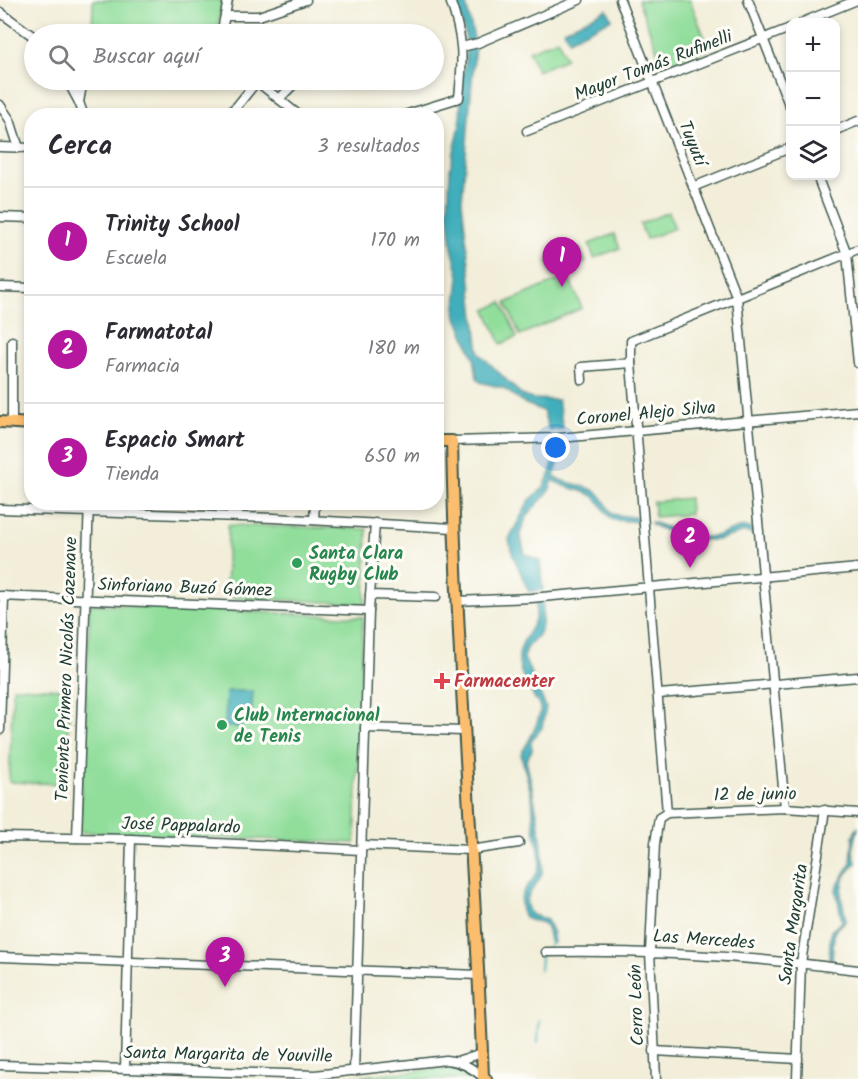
<!DOCTYPE html>
<html lang="es">
<meta charset="utf-8">
<style>
body{margin:0;font-family:Kalam,sans-serif;background:#f2f2f3;color:#2b2b33}
.controls{position:absolute;right:18px;top:18px;display:grid;overflow:hidden;border-radius:12px;box-shadow:0 3px 9px #0003}
.controls button{width:54px;height:54px;display:grid;place-items:center;padding:0;border:0;border-bottom:2px solid #e1e1e2;background:#fff;color:#2b2b33;font:30px sans-serif}
.you{position:absolute;left:556px;top:448px;width:21px;height:21px;margin:-15px;border:4px solid #fff;border-radius:50%;background:#1a73e8;box-shadow:0 0 0 9px #1a73e833}
.badge{display:grid;place-items:center;width:39px;height:39px;border-radius:50%;background:#b5179e;color:#fff;font-size:20px;font-weight:700}
.pin{position:absolute;translate:-50% -50px;filter:drop-shadow(0 2px 3px #0008)}
.pin::after{content:'';position:absolute;top:32px;width:21px;height:18px;background:inherit;clip-path:polygon(0 0,100% 0,50% 100%)}
.list{margin:0;padding:0;list-style:none}
h2{display:flex;justify-content:space-between;align-items:center;height:78px;margin:0;padding:0 24px;font-size:26px}
h2 small{font-size:20px;font-weight:400;color:#7c7c81}
.list li{display:grid;grid-template-columns:39px 1fr auto;gap:18px;align-items:center;box-sizing:border-box;height:108px;padding:0 24px;border-top:2px solid #e1e1e2}
.list b{display:block;font-size:22px;white-space:nowrap}
.list p{margin:0;font-size:20px;white-space:nowrap;color:#7c7c81}
.list em{font-size:20px;font-style:normal;color:#7c7c81}
.icon{flex:none;width:33px;height:33px;fill:none;stroke:currentColor;stroke-width:2;stroke-linecap:round;stroke-linejoin:round}
.map{position:relative;flex:none;width:858px;height:1079px;overflow:hidden}
.search{position:absolute;background:#fff;box-shadow:0 3px 9px #0003;left:24px;top:24px;width:420px;height:66px;display:flex;align-items:center;gap:15px;box-sizing:border-box;padding:0 21px;border-radius:33px;color:#7c7c81;font-size:22px}
.panel{position:absolute;background:#fff;box-shadow:0 3px 9px #0003;left:24px;top:108px;width:420px;height:402px;border-radius:24px}
.map>svg:first-child{display:block}
.green{fill:#91de9b;stroke:#588e68;stroke-width:1.5}
.water{fill:#3faebb;stroke:#2f7678;stroke-width:1.5}
.lines{fill:none;stroke-linecap:round;stroke-linejoin:round}
.stream{stroke:#3faebb;stroke-width:2}
.minor-casing{stroke:#3f584d;stroke-width:11}
.major-casing{stroke:#3f584d;stroke-width:14}
.minor{stroke:#fff;stroke-width:8}
.major{stroke:#fbbe6e;stroke-width:10}
.leisure-dot{fill:#2e9e5b;stroke:#fdfcf7;stroke-width:2}
.health-dot{fill:#e0444e;stroke:#fdfcf7;stroke-width:2}
.labels{text-anchor:middle;stroke-width:6;stroke-linejoin:round;paint-order:stroke}
.street-label{font-size:18px;fill:#1f3d34;stroke:#fdfcf7}
.leisure-label{font-size:18px;font-weight:bold;fill:#27864d;stroke:#fdfcf7;text-anchor:start}
.health-label{font-size:18px;font-weight:bold;fill:#be3a42;stroke:#fdfcf7;text-anchor:start}
</style>
<div class="map">
<svg width="858" height="1079" viewBox="0 0 858 1079">
<rect width="100%" height="100%" fill="#fdfcf7"/>
<filter id="ink" filterUnits="userSpaceOnUse"><feTurbulence type="fractalNoise" baseFrequency=".0167" numOctaves="2"/><feDisplacementMap in="SourceGraphic" scale="12" xChannelSelector="R" yChannelSelector="G"/><feConvolveMatrix kernelMatrix="1 2 1 2 8 2 1 2 1" color-interpolation-filters="sRGB"/></filter>
<filter id="wash" filterUnits="userSpaceOnUse"><feTurbulence type="fractalNoise" baseFrequency=".008" numOctaves="4" result="noise"/><feDisplacementMap in="SourceGraphic" scale="24" xChannelSelector="R" yChannelSelector="G"/><feGaussianBlur stdDeviation="1.35" result="paint"/><feColorMatrix in="noise" values="0 0 0 0 0 0 0 0 0 0 0 0 0 0 0 0 0 1.4 0 .05"/><feComposite in="paint" operator="in"/></filter>
<g filter="url(#wash)">
<rect width="100%" height="100%" fill="#f2eed9"/>
<g class="green">
<path d="M93,0H222L219,23L212,34H92Z"/>
<path d="M638,0H690L709,49L663,66Z"/>
<path d="M558,39L566,59L537,71L529,51Z"/>
<path d="M668,212L675,228L646,239L640,224Z"/>
<path d="M614,234L620,248L594,258L589,244Z"/>
<path d="M580,248L586,262L553,276L547,261Z"/>
<path d="M568,276L582,308L520,335L506,303Z"/>
<path d="M502,302L517,337L501,344L486,310Z"/>
<path d="M689,498L690,514L655,517L653,502Z"/>
<path d="M228,525L367,529L365,604L226,597Z"/>
<path d="M90,604L363,617L355,843L79,832Z"/>
<path d="M13,687L70,689L66,784L9,782Z"/>
<path d="M444,1068L463,1073L473,1079H333Z"/>
</g>
<g class="water">
<path d="M455,0H465L475,42L466,44L465,33Z"/>
<path d="M607,9L612,19L569,40L564,30Z"/>
<path d="M475,46L462,201L479,353L522,395L532,399L558,400L563,429L549,430L543,411L524,403L503,388L480,382L477,378L474,358L455,313L459,276L452,248L448,210L450,168L460,125L461,84L466,60V48Z"/>
<path d="M553,444H559V461L554,477C568,486 587,483 599,494C605,500 608,507 612,514L638,518L640,522L613,520C605,514 602,503 594,497C582,488 565,490 553,480C548,497 544,496 534,508C527,514 523,525 520,534L525,554L540,561L543,590L529,592L512,553L509,539L529,501L543,488L549,476L555,456Z"/>
<path d="M651,522C678,529 683,541 715,536C730,534 741,521 756,531L755,535L745,532L718,540H687L652,525Z"/>
<path d="M536,602H543L542,626L539,634L526,648L524,658L546,707L542,728L531,741L532,750L526,760C531,781 547,855 542,873C538,888 518,897 531,914L547,920L553,933L554,943L550,944C548,904 524,936 521,905C519,888 535,883 539,868C542,854 536,841 534,827C533,818 533,808 532,799C529,783 524,769 521,754C527,744 542,720 540,707C528,686 511,667 523,642C532,624 537,625 536,602Z"/>
<path d="M226,691H253L252,710H242V727H225Z"/>
<path d="M858,826L853,851L856,863L845,876L841,895L846,920C843,926 840,925 836,929C833,933 833,954 832,959H829L831,931L842,922L836,889L851,863L853,836Z"/>
</g>
<g class="lines">
<g class="stream">
<path d="M540,970L541,957L551,943"/>
<path d="M538,1042L539,1020"/>
</g>
</g>
</g>
<g filter="url(#ink)">
<g class="lines">
<defs>
<g id="minor">
<path d="M620,0L737,298L785,808"/>
<path d="M748,0L790,107"/>
<path d="M0,12L34,37"/>
<path d="M225,16H259L306,0"/>
<path d="M803,22L857,0"/>
<path d="M219,34L223,25L228,0"/>
<path d="M462,47L478,43L579,0"/>
<path d="M67,80L79,102L84,116"/>
<path d="M255,80L300,116"/>
<path d="M279,99L298,80"/>
<path d="M79,102L83,80"/>
<path d="M0,105L10,120L19,148"/>
<path d="M225,116L237,106L257,81"/>
<path d="M401,116L459,98C463,57 464,40 450,0"/>
<path d="M836,130L858,121"/>
<path d="M527,131L790,28"/>
<path d="M0,147L32,148"/>
<path d="M817,176L847,254L858,363"/>
<path d="M693,187L790,148"/>
<path d="M0,217L32,218"/>
<path d="M0,287L32,288"/>
<path d="M12,341V423"/>
<path d="M582,380L581,367L631,363"/>
<path d="M452,441L559,438L858,411"/>
<path d="M0,509L274,518L453,528"/>
<path d="M314,520L315,502"/>
<path d="M370,595L436,597"/>
<path d="M0,596L369,611"/>
<path d="M457,601L531,598L858,568"/>
<path d="M659,694L858,677"/>
<path d="M365,728L463,731"/>
<path d="M0,730L4,596"/>
<path d="M667,813L631,363V341L858,249"/>
<path d="M0,837L131,839L361,850"/>
<path d="M77,838L89,502"/>
<path d="M362,845L470,850L519,843"/>
<path d="M546,952C650,950 755,957 858,970"/>
<path d="M0,957L479,975"/>
<path d="M654,1051L798,1059"/>
<path d="M457,1061L482,1053"/>
<path d="M0,1065L315,1075L446,1060C461,1061 472,1068 483,1077"/>
<path d="M125,1069L131,839"/>
<path d="M354,1071L369,611L375,523"/>
<path d="M656,1079L650,952L655,843L659,818L667,813L785,808L858,813"/>
<path d="M797,1079L801,963L825,810"/>
</g>
<g id="major">
<path d="M0,422L32,424"/>
<path d="M436,441H452C456,654 475,865 483,1077L486,1079"/>
</g>
</defs>
<use href="#minor" class="minor-casing"/>
<use href="#major" class="major-casing"/>
<use href="#minor" class="minor"/>
<use href="#major" class="major"/>
</g>
</g>
<g class="leisure-dot">
<circle cx="297" cy="563" r="6"/>
<circle cx="222" cy="725" r="6"/>
</g>
<path class="health-dot" d="M439 672h6v6h6v6h-6v6h-6v-6h-6v-6h6z"/>
<g class="labels">
<g class="street-label">
<text transform="translate(653 65) rotate(-21)" y="6">Mayor Tomás Rufinelli</text>
<text transform="translate(693 143) rotate(68)" y="6">Tuyutí</text>
<text transform="translate(646 413) rotate(-5)" y="6">Coronel Alejo Silva</text>
<text transform="translate(185 587) rotate(2)" y="6">Sinforiano Buzó Gómez</text>
<text transform="translate(66 669) rotate(-88)" y="6">Teniente Primero Nicolás Cazenave</text>
<text transform="translate(755 794) rotate(-1)" y="6">12 de junio</text>
<text transform="translate(181 825) rotate(2)" y="6">José Pappalardo</text>
<text transform="translate(793 924) rotate(-82)" y="6">Santa Margarita</text>
<text transform="translate(704 939) rotate(4)" y="6">Las Mercedes</text>
<text transform="translate(636 1005) rotate(-92)" y="6">Cerro León</text>
<text transform="translate(228 1054) rotate(1)" y="6">Santa Margarita de Youville</text>
</g>
<g class="leisure-label">
<text x="309" y="559">Santa Clara<tspan x="309" dy="21">Rugby Club</tspan></text>
<text x="234" y="721">Club Internacional<tspan x="234" dy="21">de Tenis</tspan></text>
</g>
<g class="health-label">
<text x="454" y="687">Farmacenter</text>
</g>
</g>
</svg>
<div class="controls">
<button>+</button>
<button>−</button>
<button><svg class="icon" aria-label="layers" viewBox="0 0 24 24"><path d="M12 4l9 5-9 5-9-5zM3 14l9 5 9-5"/></svg></button>
</div>
<div class="you"></div>
<div class="pin badge" style="left:562px;top:287px">1</div>
<div class="pin badge" style="left:690px;top:568px">2</div>
<div class="pin badge" style="left:225px;top:987px">3</div>
<div class="search"><svg class="icon" aria-label="search" viewBox="0 0 24 24"><circle cx="10" cy="10" r="6"/><path d="M15 15l6 6"/></svg>Buscar aquí</div>
<section class="panel">
<h2>Cerca<small>3 resultados</small></h2>
<ul class="list">
<li><span class="badge">1</span><div><b>Trinity School</b><p>Escuela</p></div><em>170 m</em></li>
<li><span class="badge">2</span><div><b>Farmatotal</b><p>Farmacia</p></div><em>180 m</em></li>
<li><span class="badge">3</span><div><b>Espacio Smart</b><p>Tienda</p></div><em>650 m</em></li>
</ul>
</section>
</div>
